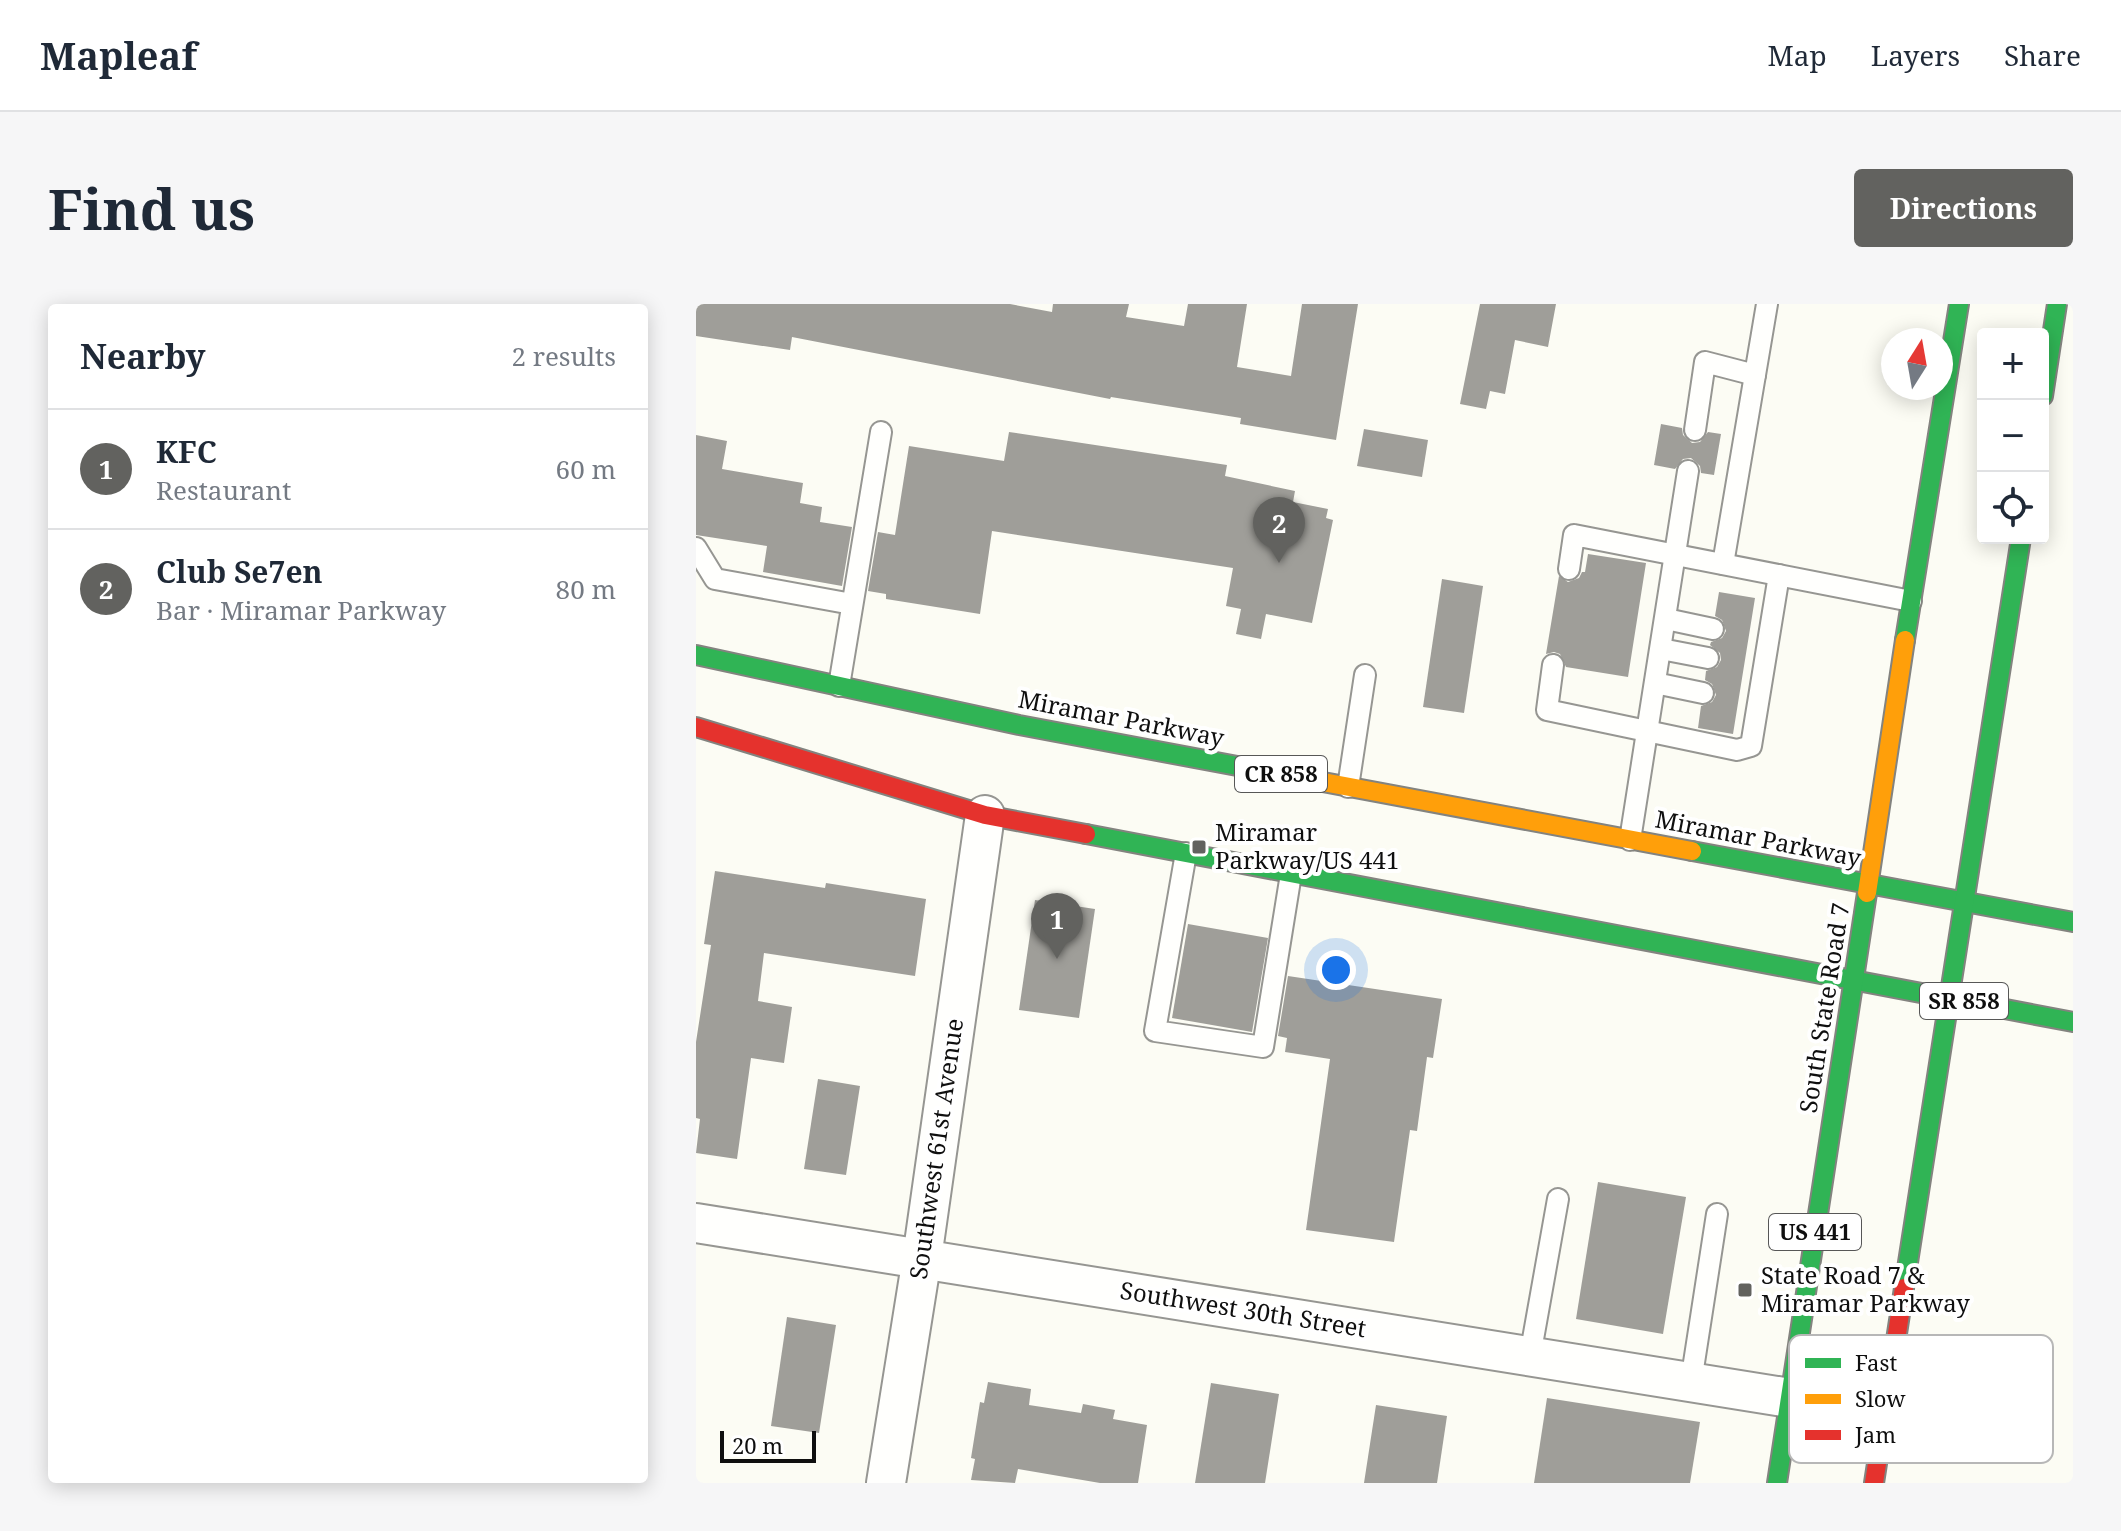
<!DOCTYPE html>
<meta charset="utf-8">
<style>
body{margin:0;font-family:"Noto Serif",serif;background:#f6f6f7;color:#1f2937}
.controls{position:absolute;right:24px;top:24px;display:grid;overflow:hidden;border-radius:8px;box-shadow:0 4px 20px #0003}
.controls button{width:72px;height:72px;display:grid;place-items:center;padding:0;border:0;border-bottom:2px solid #e0e1e3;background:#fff;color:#1f2937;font:40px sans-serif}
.compass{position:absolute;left:1185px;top:24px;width:72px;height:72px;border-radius:50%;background:#fff;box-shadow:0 4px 20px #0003;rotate:11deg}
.scale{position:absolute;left:24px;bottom:20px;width:96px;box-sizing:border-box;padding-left:8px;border:4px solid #0f0f0f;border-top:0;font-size:22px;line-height:28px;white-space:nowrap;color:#0f0f0f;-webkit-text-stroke:6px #fff;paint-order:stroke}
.you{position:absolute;left:640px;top:666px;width:28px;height:28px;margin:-20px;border:6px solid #fff;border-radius:50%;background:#1a73e8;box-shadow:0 0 0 12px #1a73e833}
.badge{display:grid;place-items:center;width:52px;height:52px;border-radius:50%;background:#62625f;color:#fff;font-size:26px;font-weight:700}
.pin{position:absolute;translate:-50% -66px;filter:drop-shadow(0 2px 4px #0008)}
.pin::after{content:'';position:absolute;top:42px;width:28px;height:24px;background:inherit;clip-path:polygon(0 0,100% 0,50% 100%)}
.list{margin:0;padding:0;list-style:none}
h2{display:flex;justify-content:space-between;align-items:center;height:104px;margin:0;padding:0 32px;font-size:34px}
h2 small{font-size:26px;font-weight:400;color:#747a83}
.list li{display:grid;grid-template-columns:52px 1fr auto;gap:24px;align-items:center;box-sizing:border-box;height:120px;padding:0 32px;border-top:2px solid #e0e1e3}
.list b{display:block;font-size:30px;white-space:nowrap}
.list p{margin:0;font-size:26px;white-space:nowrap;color:#747a83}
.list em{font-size:26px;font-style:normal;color:#747a83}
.icon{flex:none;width:44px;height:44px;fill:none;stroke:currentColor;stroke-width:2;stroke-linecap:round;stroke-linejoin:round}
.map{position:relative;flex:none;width:1377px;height:1179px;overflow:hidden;border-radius:8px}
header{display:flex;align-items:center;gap:48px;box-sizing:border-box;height:112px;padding:0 40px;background:#fff;border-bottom:2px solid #e0e1e3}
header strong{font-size:38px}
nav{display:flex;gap:44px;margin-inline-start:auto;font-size:28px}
.intro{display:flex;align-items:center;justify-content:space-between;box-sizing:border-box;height:192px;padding:0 48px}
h1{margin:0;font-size:56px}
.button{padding:20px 36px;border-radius:8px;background:#62625f;color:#fff;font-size:28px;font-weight:700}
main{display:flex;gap:48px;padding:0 48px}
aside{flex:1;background:#fff;border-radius:8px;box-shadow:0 4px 20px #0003}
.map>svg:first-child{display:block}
.building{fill:#9f9e99}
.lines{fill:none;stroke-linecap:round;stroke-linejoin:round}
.lane-casing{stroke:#969692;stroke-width:24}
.street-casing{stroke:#969692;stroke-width:42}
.fast-casing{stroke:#83837f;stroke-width:22}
.slow-casing{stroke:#83837f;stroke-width:22}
.jam-casing{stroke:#83837f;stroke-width:22}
.lane{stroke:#fffffd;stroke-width:20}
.street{stroke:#fffffd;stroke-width:38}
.fast{stroke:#30b455;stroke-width:18}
.slow{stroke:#ff9f0a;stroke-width:18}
.jam{stroke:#e5322d;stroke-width:18}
.poi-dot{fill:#62625f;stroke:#fff;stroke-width:3}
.labels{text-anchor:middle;stroke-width:8;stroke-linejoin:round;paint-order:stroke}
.shield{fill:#fff;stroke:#575757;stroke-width:2}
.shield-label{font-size:22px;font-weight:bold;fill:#0f0f0f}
.street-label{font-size:24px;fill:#0f0f0f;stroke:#fff}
.poi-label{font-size:24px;fill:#0f0f0f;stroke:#fff;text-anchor:start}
.key{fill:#fff;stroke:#b7b7b7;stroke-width:2}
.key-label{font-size:22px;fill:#0f0f0f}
</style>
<header>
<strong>Mapleaf</strong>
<nav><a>Map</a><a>Layers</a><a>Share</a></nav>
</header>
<div class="intro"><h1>Find us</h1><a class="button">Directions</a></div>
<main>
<aside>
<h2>Nearby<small>2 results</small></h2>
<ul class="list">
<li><span class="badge">1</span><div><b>KFC</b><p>Restaurant</p></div><em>60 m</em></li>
<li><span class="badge">2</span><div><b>Club Se7en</b><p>Bar · Miramar Parkway</p></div><em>80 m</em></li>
</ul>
</aside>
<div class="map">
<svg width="1377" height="1179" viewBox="0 0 1377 1179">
<rect width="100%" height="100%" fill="#fcfcf4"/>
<g class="building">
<path d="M0,0H314L356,8L357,0H433L430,13L488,22L492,0H551L541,63L595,72L606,0H662L640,136L544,120L545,114L415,93L414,95L96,33L94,46L0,32Z"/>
<path d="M784,0H860L852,43L819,36L809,90L794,87L790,105L764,100Z"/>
<path d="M965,120L986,124L987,131L996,139L1004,138L1012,128L1025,130L1018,171L1005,169L1004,162L995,154L987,155L979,165L958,161Z"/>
<path d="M668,125L732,136L726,173L661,162Z"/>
<path d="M313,128L531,161L529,172L599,187L597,198L632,205L630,214L637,216L616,319L570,310L565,335L540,330L545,305L530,302L537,264L296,227L284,310L190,295V290L172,287L182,228L199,231L213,142L308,157Z"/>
<path d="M0,131L31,137L26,165L107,179L104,199L126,203L124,218L156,223L146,282L67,268L71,242L0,231Z"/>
<path d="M892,250L950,259L932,373L870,363L864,350L858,348L850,350L863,272L872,278L883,274L886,268H889Z"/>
<path d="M746,275L787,282L768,409L727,403Z"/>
<path d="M1023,288L1059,294L1037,430L1002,424L1005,402L1016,398L1020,391L1016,380L1009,376L1010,367L1021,363L1025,356L1024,349L1014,341L1015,338L1026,334L1030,327L1026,316L1019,312Z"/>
<path d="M19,567L129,584L130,579L230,595L219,672L68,649L62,697L96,703L88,759L55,754L41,855L0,849L4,815L0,814V738L15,641L8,640Z"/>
<path d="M339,596L399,605L383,714L323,706Z"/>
<path d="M492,620L572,634L556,728L476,714Z"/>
<path d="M592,672L746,695L737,754L731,753L721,827L714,826L698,938L610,926L634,755L589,748L591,734L582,732Z"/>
<path d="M122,775L164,782L150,871L108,865Z"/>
<path d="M902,878L990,893L967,1030L880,1015Z"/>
<path d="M91,1013L140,1021L123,1129L75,1122Z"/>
<path d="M292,1078L335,1085L333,1101L385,1109L387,1100L419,1106L417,1115L451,1121L442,1179H404L322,1165L319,1179L275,1176L279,1155L275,1154L284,1098L288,1099Z"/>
<path d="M515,1079L583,1090L569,1179H499Z"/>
<path d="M851,1094L1004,1118L994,1179H838Z"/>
<path d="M680,1101L751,1112L741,1179H668Z"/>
</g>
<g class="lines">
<defs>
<g id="lane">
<path d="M999,126L1009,58L1059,71"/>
<path d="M0,244L19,275L156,300"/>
<path d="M1027,260L1071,0"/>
<path d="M873,265L878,231L1215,297"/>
<path d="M970,315L1017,325"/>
<path d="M965,345L1012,354"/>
<path d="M857,361L851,406L1041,446L1055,442L1083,271"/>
<path d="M959,379L1007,389"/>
<path d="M143,382L185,128"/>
<path d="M652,483L669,371"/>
<path d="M934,536L992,167"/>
<path d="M490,549L459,727L567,743L595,570"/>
<path d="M834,1052L862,895"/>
<path d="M995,1078L1021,910"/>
</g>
<g id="street">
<path d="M0,919L1094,1094"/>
<path d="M190,1179L226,954L289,511"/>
</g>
<g id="fast">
<path d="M1347,92L1361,0"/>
<path d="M1209,336L1263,0"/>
<path d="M0,351L323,421L552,464"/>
<path d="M390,530L1377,718"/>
<path d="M996,547L1377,618"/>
<path d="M1208,984L1325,234"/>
<path d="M1081,1179L1171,589"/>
</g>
<g id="slow">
<path d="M552,464L996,547"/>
<path d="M1171,589L1209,336"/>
</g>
<g id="jam">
<path d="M0,423L289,511L390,530"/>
<path d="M1178,1179L1208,984"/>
</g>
</defs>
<use href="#lane" class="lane-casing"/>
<use href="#street" class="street-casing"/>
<use href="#fast" class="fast-casing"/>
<use href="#slow" class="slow-casing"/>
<use href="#jam" class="jam-casing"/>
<use href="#lane" class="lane"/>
<use href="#street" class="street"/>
<use href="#fast" class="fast"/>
<use href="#slow" class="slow"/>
<use href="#jam" class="jam"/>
</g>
<g class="poi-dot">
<rect x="495" y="535" width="16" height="16" rx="4"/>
<rect x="1041" y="978" width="16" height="16" rx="4"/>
</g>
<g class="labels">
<g class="shield">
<rect x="539" y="452" width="92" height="36" rx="6"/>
<rect x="1224" y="679" width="88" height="36" rx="6"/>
<rect x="1073" y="910" width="92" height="36" rx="6"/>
</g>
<g class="shield-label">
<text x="585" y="478">CR 858</text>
<text x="1268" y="705">SR 858</text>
<text x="1119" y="936">US 441</text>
</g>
<g class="street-label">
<text transform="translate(425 415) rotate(11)" y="8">Miramar Parkway</text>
<text transform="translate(1062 535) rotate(11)" y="8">Miramar Parkway</text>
<text transform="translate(1129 704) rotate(-81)" y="8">South State Road 7</text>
<text transform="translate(241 845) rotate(-82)" y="8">Southwest 61st Avenue</text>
<text transform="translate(547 1006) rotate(9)" y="8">Southwest 30th Street</text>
</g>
<g class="poi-label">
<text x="519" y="537">Miramar<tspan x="519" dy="28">Parkway/US 441</tspan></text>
<text x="1065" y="980">State Road 7 &amp;<tspan x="1065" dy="28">Miramar Parkway</tspan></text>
</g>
</g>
<rect x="1093" y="1031" width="264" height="128" rx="12" class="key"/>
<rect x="1109" y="1054" width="36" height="10" fill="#30b455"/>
<rect x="1109" y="1090" width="36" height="10" fill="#ff9f0a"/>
<rect x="1109" y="1126" width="36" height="10" fill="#e5322d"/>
<g class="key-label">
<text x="1159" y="1067">Fast</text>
<text x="1159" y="1103">Slow</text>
<text x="1159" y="1139">Jam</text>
</g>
</svg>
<div class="controls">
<button>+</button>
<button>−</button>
<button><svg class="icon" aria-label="locate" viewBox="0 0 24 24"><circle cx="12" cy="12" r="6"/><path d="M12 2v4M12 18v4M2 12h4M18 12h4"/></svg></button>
</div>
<svg class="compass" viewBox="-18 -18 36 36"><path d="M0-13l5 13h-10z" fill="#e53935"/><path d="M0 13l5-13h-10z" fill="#747a83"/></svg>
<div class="scale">20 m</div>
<div class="you"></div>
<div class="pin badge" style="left:361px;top:655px">1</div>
<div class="pin badge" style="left:583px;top:259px">2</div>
</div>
</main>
